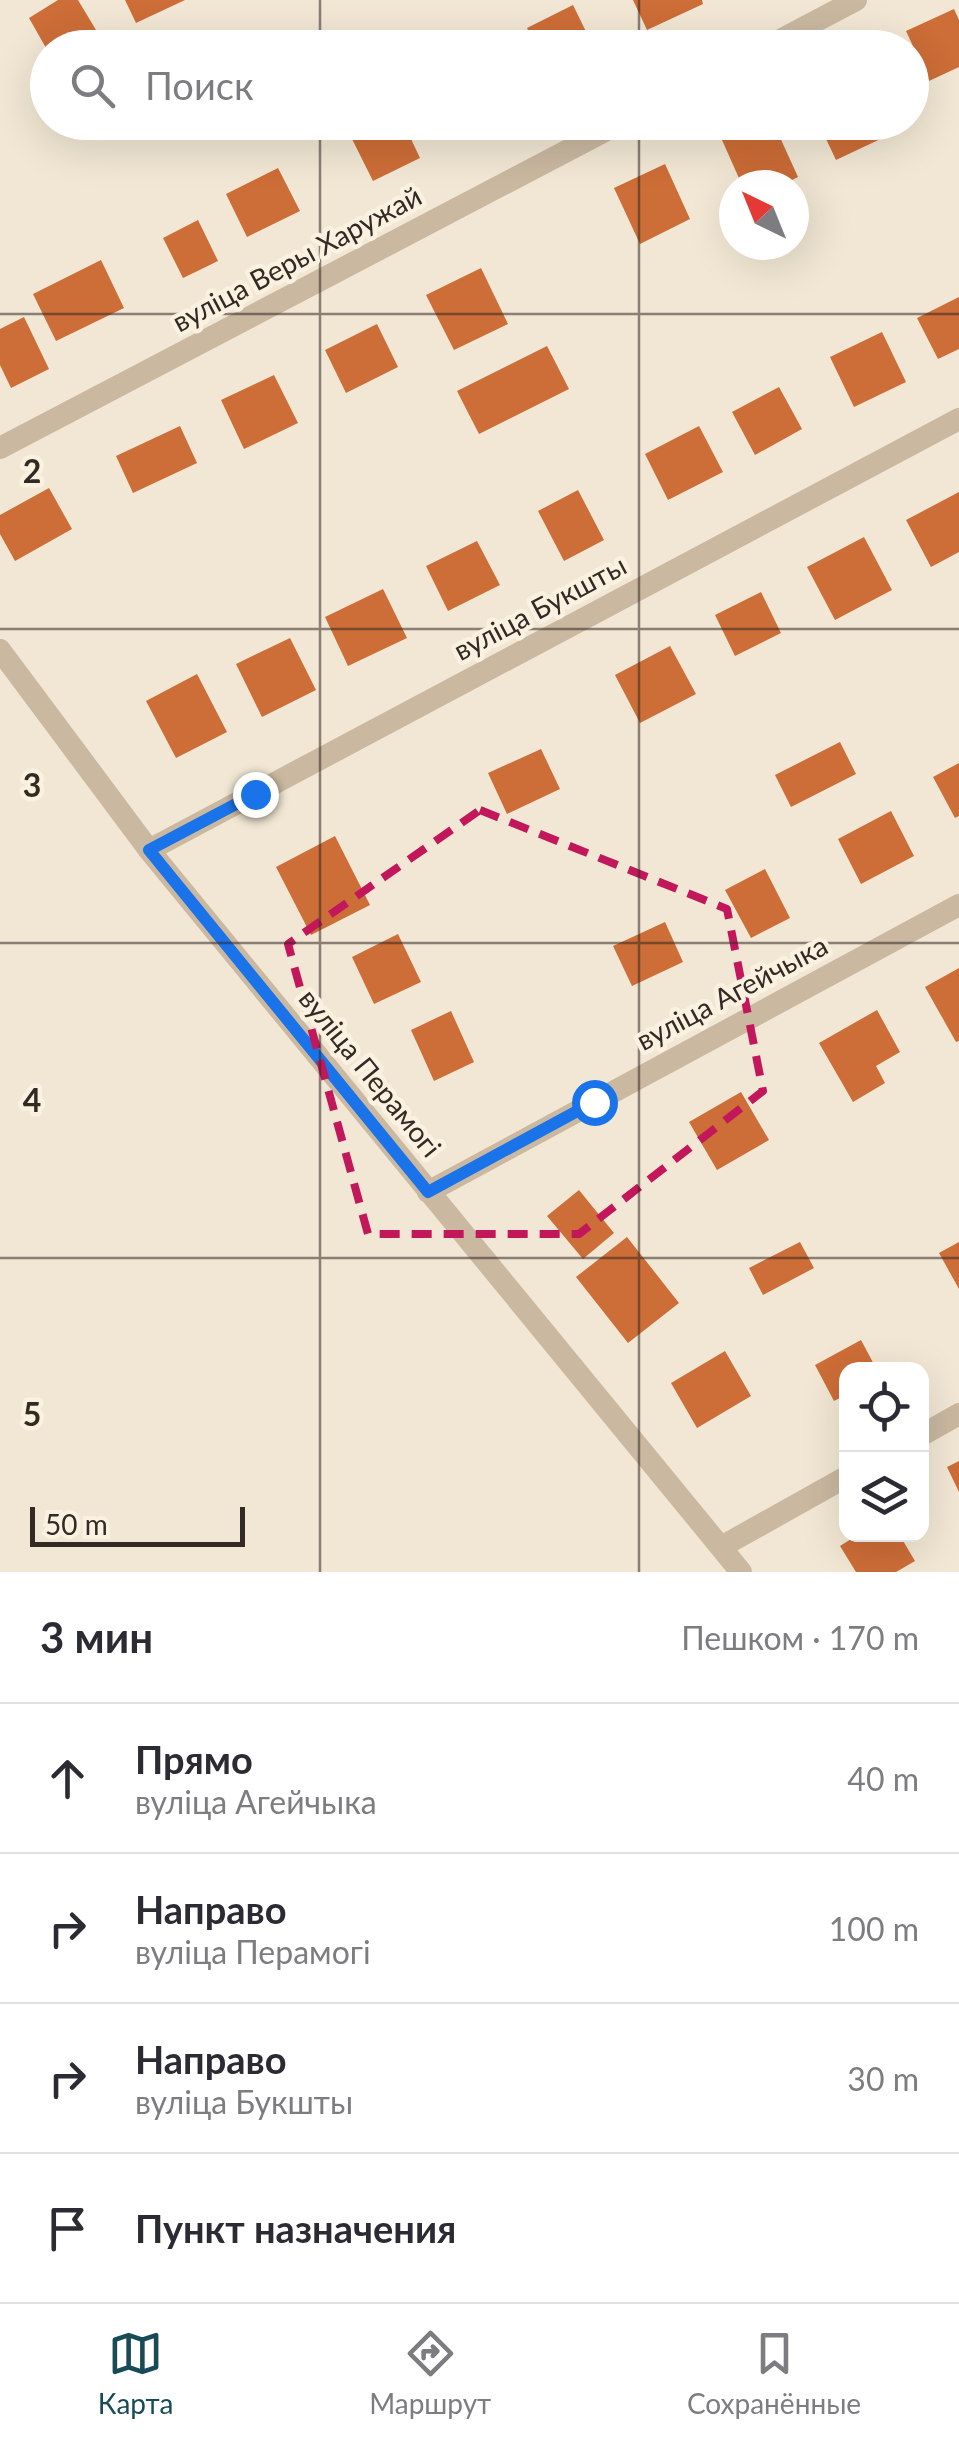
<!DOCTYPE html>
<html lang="ru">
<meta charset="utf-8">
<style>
body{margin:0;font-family:Lato,sans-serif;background:#f2f2f3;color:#2b2b33}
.controls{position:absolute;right:30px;bottom:30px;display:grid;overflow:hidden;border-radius:20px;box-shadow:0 10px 40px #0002}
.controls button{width:90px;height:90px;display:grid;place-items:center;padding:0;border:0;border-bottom:2px solid #e1e1e2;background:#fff;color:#2b2b33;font:50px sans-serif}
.compass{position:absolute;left:719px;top:170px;width:90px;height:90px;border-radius:50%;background:#fff;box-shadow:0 10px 40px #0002;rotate:317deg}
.scale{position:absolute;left:30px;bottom:25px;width:215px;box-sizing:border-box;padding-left:10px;border:5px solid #332a24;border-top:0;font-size:28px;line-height:35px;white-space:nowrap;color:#332a24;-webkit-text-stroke:8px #faf1e1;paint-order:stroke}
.stop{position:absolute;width:30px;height:30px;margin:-22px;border:8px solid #1a73e8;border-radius:50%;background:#fff}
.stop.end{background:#1a73e8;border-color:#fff;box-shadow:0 2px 10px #0008}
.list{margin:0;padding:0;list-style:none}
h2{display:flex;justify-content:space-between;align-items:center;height:130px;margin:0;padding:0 40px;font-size:42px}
h2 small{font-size:32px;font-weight:400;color:#7c7c81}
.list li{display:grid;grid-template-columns:65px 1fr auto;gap:30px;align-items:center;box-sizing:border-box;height:150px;padding:0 40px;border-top:2px solid #e1e1e2}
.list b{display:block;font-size:38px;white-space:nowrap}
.list p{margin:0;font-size:32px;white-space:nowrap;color:#7c7c81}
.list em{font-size:32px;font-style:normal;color:#7c7c81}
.icon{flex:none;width:55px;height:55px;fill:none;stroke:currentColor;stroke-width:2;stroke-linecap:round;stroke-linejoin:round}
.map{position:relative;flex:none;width:959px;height:1572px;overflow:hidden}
.search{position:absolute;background:#fff;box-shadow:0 10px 40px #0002;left:30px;right:30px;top:30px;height:110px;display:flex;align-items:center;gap:25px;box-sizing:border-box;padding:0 35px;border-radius:55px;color:#7c7c81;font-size:38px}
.sheet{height:730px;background:#fff}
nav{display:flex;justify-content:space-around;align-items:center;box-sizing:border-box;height:140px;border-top:2px solid #e1e1e2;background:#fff;font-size:28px;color:#7c7c81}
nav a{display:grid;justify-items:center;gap:5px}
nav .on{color:#184b56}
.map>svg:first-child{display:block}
.building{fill:#cd6d37}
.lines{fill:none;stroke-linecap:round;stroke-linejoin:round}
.minor{stroke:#cab8a0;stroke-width:22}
.route{stroke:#1a73e8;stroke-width:12}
.marked{fill:none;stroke:#c2185b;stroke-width:8;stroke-dasharray:20 12;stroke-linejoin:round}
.grid{fill:none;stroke:#332a24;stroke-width:2.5;stroke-opacity:0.55}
.labels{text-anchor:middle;stroke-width:9;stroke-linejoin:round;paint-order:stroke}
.street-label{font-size:28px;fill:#332a24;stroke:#faf1e1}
.grid-label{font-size:32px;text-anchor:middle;font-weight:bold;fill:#332a24;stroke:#faf1e1;stroke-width:9;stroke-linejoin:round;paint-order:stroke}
</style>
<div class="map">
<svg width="959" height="1572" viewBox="0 0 959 1572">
<rect width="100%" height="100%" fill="#f2e7d4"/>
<g class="building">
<path d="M58,0H78L96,30L68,48H46L29,18Z"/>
<path d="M125,0H185L136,23Z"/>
<path d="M633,0H702L703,4L647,30Z"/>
<path d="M573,5L594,48H537L527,28Z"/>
<path d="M954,9L959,20V67L929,81L906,31Z"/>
<path d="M350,122H403L420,158L373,181L345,125Z"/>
<path d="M453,122H476L458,132Z"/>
<path d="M736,122H773L798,177L782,185H742L718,131Z"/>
<path d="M818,122H883L889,135L836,160Z"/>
<path d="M665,164L690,219L640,244L614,188Z"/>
<path d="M278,168L300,211L247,237L226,194Z"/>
<path d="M198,220L218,261L183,278L163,238Z"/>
<path d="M101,260L124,308L56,341L33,294Z"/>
<path d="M481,268L508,324L454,350L426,295Z"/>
<path d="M959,297V349L938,359L917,318Z"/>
<path d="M24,317L49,369L11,388L0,365V329Z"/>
<path d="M377,324L398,367L346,393L325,350Z"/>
<path d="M882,332L906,382L854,407L830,357Z"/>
<path d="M547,346L569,389L479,434L457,391Z"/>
<path d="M274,375L298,423L244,449L221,400Z"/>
<path d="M779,387L802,429L755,455L732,412Z"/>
<path d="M180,426L197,463L133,493L116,456Z"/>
<path d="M699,426L723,472L668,500L645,454Z"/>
<path d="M49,488L72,529L15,561L0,534V515Z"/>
<path d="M578,490L604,540L564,561L538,511Z"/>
<path d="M959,492V552L931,567L906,520Z"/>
<path d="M864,537L892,590L835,620L807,567Z"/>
<path d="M477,541L500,585L448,611L426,566Z"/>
<path d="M383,589L407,638L348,666L325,617Z"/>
<path d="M761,592L781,633L735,656L715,615Z"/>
<path d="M290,638L316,690L262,717L236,664Z"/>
<path d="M670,646L696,694L640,723L615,675Z"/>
<path d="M197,674L227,732L176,758L146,701Z"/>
<path d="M840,742L856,774L791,807L775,775Z"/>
<path d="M541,749L560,789L507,814L488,773Z"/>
<path d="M959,763V816L955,818L933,777Z"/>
<path d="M891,811L914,856L861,884L838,839Z"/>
<path d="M335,836L370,905L311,935L276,867Z"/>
<path d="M765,869L790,918L751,938L725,890Z"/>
<path d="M665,922L683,962L632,986L613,946Z"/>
<path d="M398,934L421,982L374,1004L352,957Z"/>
<path d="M959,968V1041L956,1042L925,987Z"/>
<path d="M877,1010L900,1052L876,1066L885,1083L853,1102L819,1043Z"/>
<path d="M451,1011L474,1062L434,1081L411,1030Z"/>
<path d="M741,1092L769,1140L717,1170L689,1122Z"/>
<path d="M579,1190L614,1233L583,1259L547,1216Z"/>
<path d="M627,1237L679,1303L628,1343L576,1277Z"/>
<path d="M800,1242L814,1268L763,1295L749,1268Z"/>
<path d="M959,1242V1289L939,1253Z"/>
<path d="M861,1340L877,1370H846V1395L834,1401L815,1365Z"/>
<path d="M725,1351L751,1396L697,1428L671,1383Z"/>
<path d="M959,1461V1492L947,1467Z"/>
<path d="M859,1534H899L915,1561L896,1572H856L840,1546Z"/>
</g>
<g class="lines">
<g class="minor">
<path d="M765,48L856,0"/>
<path d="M0,448L622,122"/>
<path d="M0,650L149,850L741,1572"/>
<path d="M149,850L959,419"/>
<path d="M428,1192L959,905"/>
<path d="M922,1435L959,1414"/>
<path d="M721,1547L846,1477"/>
</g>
</g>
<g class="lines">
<path class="route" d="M255,794L149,850L428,1192L594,1102"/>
</g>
<path class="marked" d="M480,810L727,909L763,1091L579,1234H368L288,944Z"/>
<path class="grid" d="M320,0V48M639,0V48M320,122V1572M639,122V1572M0,314H959M0,629H959M0,943H959M0,1258H959"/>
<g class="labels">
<g class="street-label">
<text transform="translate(297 259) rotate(-28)" y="10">вуліца Веры Харужай</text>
<text transform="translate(540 608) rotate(-28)" y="10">вуліца Букшты</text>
<text transform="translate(732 993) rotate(-28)" y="10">вуліца Агейчыка</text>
<text transform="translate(370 1073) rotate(51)" y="10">вуліца Перамогі</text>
</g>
</g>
<g class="grid-label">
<text x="32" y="483">2</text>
<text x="32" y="797">3</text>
<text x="32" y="1112">4</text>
<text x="32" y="1426">5</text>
</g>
</svg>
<div class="controls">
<button><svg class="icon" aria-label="locate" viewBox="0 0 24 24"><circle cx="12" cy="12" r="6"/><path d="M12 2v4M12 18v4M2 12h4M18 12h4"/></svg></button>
<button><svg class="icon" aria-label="layers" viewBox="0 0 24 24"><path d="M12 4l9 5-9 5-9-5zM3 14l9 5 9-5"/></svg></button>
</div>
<svg class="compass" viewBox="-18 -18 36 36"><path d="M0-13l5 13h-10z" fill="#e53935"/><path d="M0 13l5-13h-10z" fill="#7c7c81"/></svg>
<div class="scale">50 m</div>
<div class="stop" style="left:594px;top:1102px"></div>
<div class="stop end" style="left:255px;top:794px"></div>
<div class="search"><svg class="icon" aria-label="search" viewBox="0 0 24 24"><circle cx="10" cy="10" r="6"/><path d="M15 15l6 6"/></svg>Поиск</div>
</div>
<section class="sheet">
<h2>3 мин<small>Пешком · 170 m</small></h2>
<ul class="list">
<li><svg class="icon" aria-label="ahead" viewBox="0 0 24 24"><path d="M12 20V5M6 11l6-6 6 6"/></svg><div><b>Прямо</b><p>вуліца Агейчыка</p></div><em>40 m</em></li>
<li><svg class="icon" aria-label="right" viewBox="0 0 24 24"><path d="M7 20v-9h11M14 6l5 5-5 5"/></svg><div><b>Направо</b><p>вуліца Перамогі</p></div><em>100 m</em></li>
<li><svg class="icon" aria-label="right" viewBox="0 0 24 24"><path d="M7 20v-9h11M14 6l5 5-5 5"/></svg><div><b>Направо</b><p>вуліца Букшты</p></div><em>30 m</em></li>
<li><svg class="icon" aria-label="arrive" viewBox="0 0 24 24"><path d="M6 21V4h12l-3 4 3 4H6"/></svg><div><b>Пункт назначения</b></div></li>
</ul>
</section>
<nav>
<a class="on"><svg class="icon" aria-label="map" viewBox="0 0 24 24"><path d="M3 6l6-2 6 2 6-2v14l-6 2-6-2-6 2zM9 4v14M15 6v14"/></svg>Карта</a>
<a><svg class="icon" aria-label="directions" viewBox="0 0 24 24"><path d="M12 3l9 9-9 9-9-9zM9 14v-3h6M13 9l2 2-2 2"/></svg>Маршрут</a>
<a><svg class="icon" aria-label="saved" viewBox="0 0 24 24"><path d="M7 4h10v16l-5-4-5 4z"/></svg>Сохранённые</a>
</nav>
